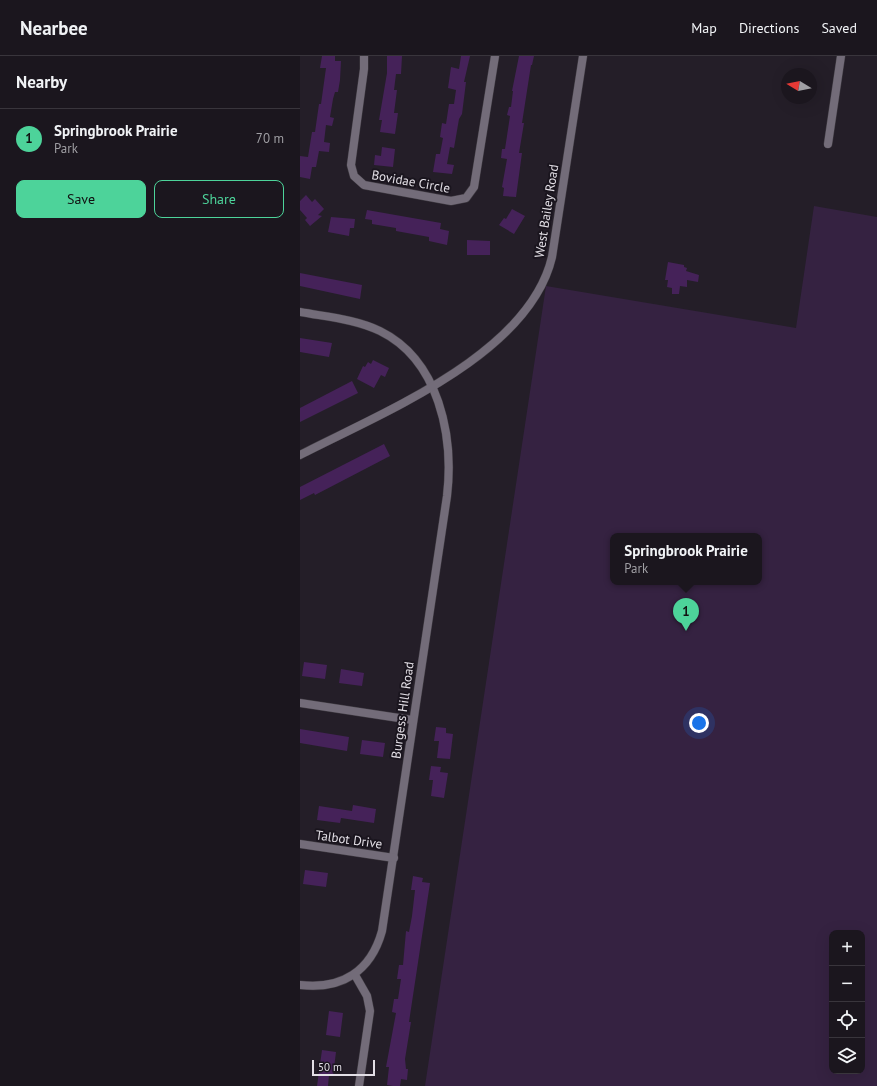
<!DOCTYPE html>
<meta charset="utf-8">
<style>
body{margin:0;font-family:"PT Sans",sans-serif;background:#28232b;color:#f1f3f6}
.controls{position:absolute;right:12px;bottom:12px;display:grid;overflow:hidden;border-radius:8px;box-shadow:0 4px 16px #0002}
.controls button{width:36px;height:36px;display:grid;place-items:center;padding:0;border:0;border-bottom:1px solid #39353c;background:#1b161e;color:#f1f3f6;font:20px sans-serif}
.compass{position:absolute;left:481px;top:12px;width:36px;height:36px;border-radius:50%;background:#1b161e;box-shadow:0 4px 16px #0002;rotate:280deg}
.scale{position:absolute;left:12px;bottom:10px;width:63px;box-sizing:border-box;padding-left:4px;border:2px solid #e3dfe6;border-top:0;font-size:11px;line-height:14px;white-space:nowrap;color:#e3dfe6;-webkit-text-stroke:3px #1a151e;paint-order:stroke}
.you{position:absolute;left:399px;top:667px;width:14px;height:14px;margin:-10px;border:3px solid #fff;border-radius:50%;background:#1a73e8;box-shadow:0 0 0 6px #1a73e833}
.badge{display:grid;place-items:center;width:26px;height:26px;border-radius:50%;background:#4dd39a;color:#111;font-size:13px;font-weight:700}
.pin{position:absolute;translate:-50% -33px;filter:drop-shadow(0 1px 2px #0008)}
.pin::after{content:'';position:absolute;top:21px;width:14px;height:12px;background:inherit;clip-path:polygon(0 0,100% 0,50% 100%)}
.popup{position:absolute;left:310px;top:477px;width:152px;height:52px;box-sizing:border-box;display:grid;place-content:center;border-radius:8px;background:#1b161e;filter:drop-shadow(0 1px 3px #0005);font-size:13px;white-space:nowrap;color:#a09fa4}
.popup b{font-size:15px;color:#f1f3f6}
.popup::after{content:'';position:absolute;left:50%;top:100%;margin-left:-8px;border:8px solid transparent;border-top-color:#1b161e}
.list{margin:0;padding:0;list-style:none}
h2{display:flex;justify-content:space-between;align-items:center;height:52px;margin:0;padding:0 16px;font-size:17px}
h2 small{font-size:13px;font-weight:400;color:#a09fa4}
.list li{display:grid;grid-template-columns:26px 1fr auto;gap:12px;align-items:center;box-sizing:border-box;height:60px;padding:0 16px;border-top:1px solid #39353c}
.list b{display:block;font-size:15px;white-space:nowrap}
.list p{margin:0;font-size:13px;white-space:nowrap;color:#a09fa4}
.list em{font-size:13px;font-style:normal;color:#a09fa4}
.actions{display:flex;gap:8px;padding:12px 16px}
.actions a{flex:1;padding:9px 0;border:1px solid #4dd39a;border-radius:8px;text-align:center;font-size:14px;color:#4dd39a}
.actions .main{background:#4dd39a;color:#111}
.icon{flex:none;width:22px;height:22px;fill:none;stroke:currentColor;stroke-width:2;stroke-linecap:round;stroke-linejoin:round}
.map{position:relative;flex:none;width:577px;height:1030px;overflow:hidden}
header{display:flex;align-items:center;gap:24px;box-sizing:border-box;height:56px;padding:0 20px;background:#1b161e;border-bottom:1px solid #39353c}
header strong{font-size:19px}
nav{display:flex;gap:22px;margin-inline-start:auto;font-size:14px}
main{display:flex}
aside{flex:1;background:#1b161e}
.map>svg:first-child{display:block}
.green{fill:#352241;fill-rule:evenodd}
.building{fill:#452259}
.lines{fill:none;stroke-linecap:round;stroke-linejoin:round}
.street-casing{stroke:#403c43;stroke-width:9}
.street{stroke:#736c79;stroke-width:8}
.labels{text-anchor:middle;stroke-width:4;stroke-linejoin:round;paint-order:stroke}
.street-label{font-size:13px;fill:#e3dfe6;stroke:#1a151e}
</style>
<header>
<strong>Nearbee</strong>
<nav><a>Map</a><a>Directions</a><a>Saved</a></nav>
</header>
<main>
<aside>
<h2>Nearby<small></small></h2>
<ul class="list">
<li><span class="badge">1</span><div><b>Springbrook Prairie</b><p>Park</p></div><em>70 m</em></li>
</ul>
<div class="actions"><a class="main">Save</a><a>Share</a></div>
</aside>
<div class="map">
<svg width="577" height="1030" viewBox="0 0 577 1030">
<rect width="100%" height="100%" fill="#241e28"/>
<path class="green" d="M514,150L577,161V1030H125L246,230L496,272ZM313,480H459V526H313ZM532,877H562V1015H532Z"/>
<g class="building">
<path d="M22,0H35V5H41L40,24L38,36H35L33,43L30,61L34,62L32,70L26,69L24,86L30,87L29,96L19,95L16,111H12L10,123L0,121V100L8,101L12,76H15L19,48H21L26,12H20Z"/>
<path d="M87,0H102L101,18H96L94,34H97L94,57H98L95,78L80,76L82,64H79L87,17Z"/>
<path d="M161,0H170L164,26H166L162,58L159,63L154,92L150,91L147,108L154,109L152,118L133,116L136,98H140L143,82L140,81L142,67L146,68L149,48H154L156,34L148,32L151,11L159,13Z"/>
<path d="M219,0H234L232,9H231L222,67H224L219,97H222L216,141L203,140L204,132L202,131L207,103L201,102L202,93H205L210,60L207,59L209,51H211L213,35H212Z"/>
<path d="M82,91L95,93L93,111L74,109L75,99L81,100Z"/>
<path d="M6,139L12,146L15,143L24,153L18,159L22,160L10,170L5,164L7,162L0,154V145Z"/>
<path d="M212,153L225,160L214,178L199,169L204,162L206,163Z"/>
<path d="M67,154L141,167L140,173L149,175L147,189L129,185V181L96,175V172L72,168V164L65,163Z"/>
<path d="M31,161L55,163L54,172H50L49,180L28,176Z"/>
<path d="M167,184L190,185V199H167Z"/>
<path d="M368,206L384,209V211L387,212L386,215L399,219L398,226L387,224V231L380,230L379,238H372V232L367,231L368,224H365Z"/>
<path d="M0,217L62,229L60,243L0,230Z"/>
<path d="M0,282L32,287L29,301L0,296Z"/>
<path d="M73,304L89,312L85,321L81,319L74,332L57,323L63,310L65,311L68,306L71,308Z"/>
<path d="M52,325L58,337L0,366V352Z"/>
<path d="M84,388L90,400L15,439L14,437L0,444V431Z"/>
<path d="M4,606L27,609L25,623L2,620Z"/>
<path d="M41,613L64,617L62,630L39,627Z"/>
<path d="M136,671L146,672V677L153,678L150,703L137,702L139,685H134Z"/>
<path d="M0,673L49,681L47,695L0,687Z"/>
<path d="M62,684L85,687L83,701L60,698Z"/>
<path d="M131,710L141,711L140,716L148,717L144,742L131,740L133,724H129Z"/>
<path d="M53,749L76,753L74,767L41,762L40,767L17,764L19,750L52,755Z"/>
<path d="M5,814L28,817L26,831L3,828Z"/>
<path d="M113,820L123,822L122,826L130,827L109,966H111L105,1003L106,1013H108L107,1024L101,1023L100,1030H93L87,1029L89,1011H86L96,957L92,956L94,943H98L101,923H97L99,909H103L106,875L109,876L112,860L115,834H111Z"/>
<path d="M29,955L43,957L40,981L26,979Z"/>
<path d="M22,994L36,996L33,1020L29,1019L28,1030H17Z"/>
</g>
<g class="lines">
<defs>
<g id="street">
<path d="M64,0V13L51,109L54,120L64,129L151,145L166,142L174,131L195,0"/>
<path d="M528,88L541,0"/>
<path d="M0,256C27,261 55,263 80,275C139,304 154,380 147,440L82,875C71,915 42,934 0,929"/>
<path d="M0,399C81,357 229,299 252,201L283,0"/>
<path d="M0,647L112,664"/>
<path d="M0,788L94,802"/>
<path d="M55,919L67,940L70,955L59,1030"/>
</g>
</defs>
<use href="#street" class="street-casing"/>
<use href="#street" class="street"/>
</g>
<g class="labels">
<g class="street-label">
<text transform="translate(111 125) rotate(10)" y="5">Bovidae Circle</text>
<text transform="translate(246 155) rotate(-81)" y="5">West Bailey Road</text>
<text transform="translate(102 654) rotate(-82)" y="5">Burgess Hill Road</text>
<text transform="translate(49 783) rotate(8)" y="5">Talbot Drive</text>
</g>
</g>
</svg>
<div class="controls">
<button>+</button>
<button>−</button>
<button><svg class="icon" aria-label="locate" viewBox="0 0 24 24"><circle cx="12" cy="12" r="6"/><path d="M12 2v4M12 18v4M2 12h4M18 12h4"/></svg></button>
<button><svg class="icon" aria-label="layers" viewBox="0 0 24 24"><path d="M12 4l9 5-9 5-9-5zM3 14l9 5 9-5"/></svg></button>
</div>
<svg class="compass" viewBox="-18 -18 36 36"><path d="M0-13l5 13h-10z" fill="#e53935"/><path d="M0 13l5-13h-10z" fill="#a09fa4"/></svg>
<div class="scale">50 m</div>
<div class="you"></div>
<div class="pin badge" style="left:386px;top:575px">1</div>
<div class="popup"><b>Springbrook Prairie</b>Park</div>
</div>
</main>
